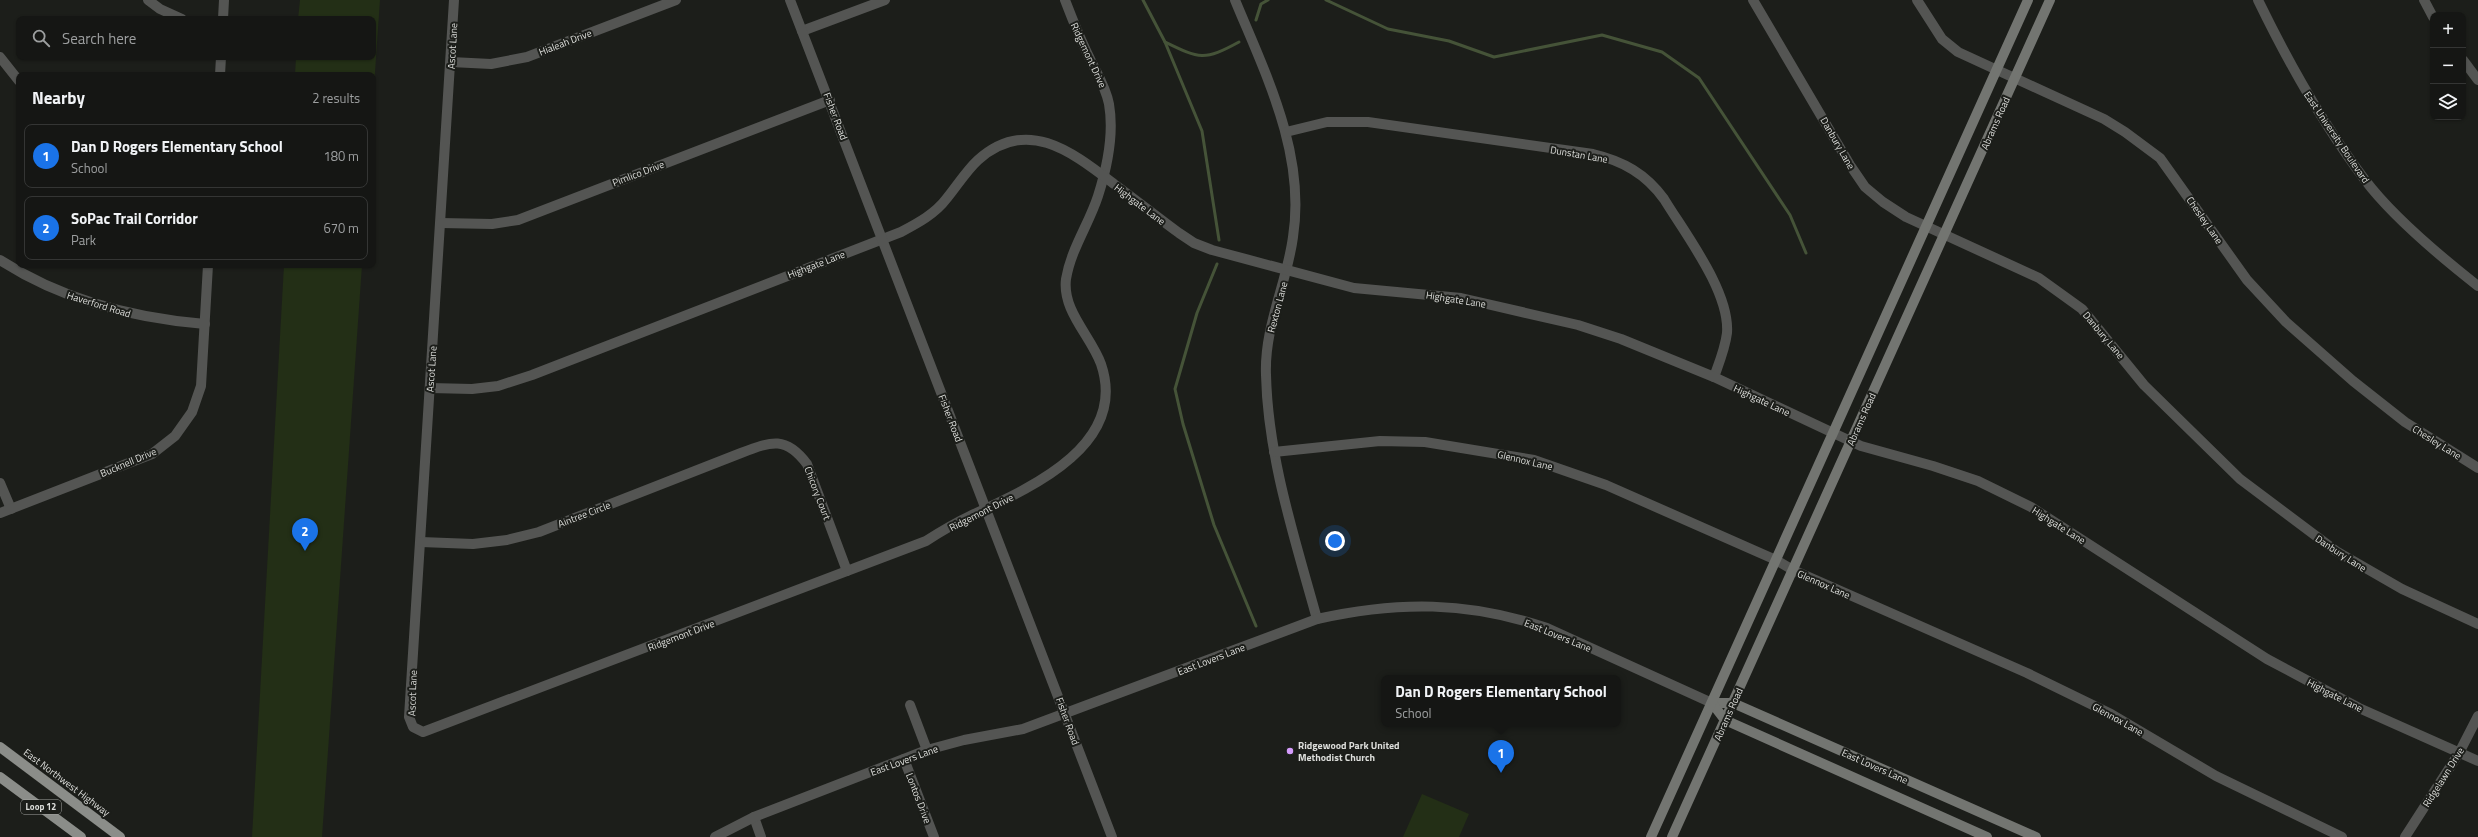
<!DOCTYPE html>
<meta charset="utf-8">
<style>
body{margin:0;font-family:"Titillium Web",sans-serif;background:#1e1f1d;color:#f1f3f6}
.controls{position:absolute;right:12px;top:12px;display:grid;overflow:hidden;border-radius:8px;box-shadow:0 1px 3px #0004}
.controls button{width:36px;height:36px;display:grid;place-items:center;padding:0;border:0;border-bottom:1px solid #343534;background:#151614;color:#f1f3f6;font:20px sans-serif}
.you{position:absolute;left:1335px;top:541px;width:14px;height:14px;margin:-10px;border:3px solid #fff;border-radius:50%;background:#1a73e8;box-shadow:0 0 0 6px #1a73e833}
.badge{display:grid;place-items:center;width:26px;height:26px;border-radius:50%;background:#1a73e8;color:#fff;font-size:13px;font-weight:700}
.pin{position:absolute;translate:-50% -33px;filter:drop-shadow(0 1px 2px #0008)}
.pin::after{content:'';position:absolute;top:21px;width:14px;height:12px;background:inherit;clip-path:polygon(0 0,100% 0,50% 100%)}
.popup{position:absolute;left:1381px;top:675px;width:240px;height:52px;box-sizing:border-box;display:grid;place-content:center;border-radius:8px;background:#151614;filter:drop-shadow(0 1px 3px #0005);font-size:13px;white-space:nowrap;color:#9d9fa0}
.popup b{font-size:15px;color:#f1f3f6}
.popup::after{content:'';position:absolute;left:50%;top:100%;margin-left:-8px;border:8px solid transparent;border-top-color:#151614}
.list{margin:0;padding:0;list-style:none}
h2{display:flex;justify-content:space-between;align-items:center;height:52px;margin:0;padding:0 16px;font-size:17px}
h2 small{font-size:13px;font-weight:400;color:#9d9fa0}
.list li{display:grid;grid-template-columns:26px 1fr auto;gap:12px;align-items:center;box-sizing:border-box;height:64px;margin:0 8px 8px;padding:0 8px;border:1px solid #343534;border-radius:8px}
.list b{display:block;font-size:15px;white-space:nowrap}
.list p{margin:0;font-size:13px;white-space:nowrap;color:#9d9fa0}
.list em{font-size:13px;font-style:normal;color:#9d9fa0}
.icon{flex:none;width:22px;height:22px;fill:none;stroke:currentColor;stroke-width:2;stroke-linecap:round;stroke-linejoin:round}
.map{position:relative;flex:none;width:2478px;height:837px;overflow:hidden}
.search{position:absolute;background:#151614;box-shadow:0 1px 3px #0004;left:16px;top:16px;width:360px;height:44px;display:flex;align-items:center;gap:10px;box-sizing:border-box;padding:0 14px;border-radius:8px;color:#9d9fa0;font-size:15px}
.panel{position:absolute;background:#151614;box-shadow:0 1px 3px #0004;left:16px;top:72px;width:360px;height:196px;border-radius:8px}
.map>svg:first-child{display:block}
.green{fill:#232f16}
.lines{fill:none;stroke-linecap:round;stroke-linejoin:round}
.stream{stroke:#455338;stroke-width:3}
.minor{stroke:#545553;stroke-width:10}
.tertiary{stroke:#545553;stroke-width:10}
.secondary{stroke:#737571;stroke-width:10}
.primary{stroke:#8b8d89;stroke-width:10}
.poi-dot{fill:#d49cfb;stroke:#1c1e1a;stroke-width:1.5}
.labels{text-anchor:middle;stroke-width:4;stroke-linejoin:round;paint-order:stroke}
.shield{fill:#1c1e1a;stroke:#a3a4a1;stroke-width:1}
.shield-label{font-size:9px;font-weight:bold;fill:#dddedb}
.street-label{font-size:10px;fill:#dddedb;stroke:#1c1e1a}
.poi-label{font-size:10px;font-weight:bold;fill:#dddedb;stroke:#1c1e1a;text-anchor:start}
</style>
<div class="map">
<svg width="2478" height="837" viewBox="0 0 2478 837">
<rect width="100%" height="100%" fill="#1c1e1a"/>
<g class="green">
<path d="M300,0H380L373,101V75H295L296,57H373V19H298Z"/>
<path d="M284,265H362L322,837H252Z"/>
<path d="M1422,794L1469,814L1459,837H1403Z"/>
</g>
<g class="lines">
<g class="stream">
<path d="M1143,0L1165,42L1202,131L1219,240"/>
<path d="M1326,0L1388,29L1449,41L1494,57L1602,35L1662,52L1699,78L1790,215L1806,253"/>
<path d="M1256,20L1261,4L1268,0"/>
<path d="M1165,42C1200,59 1204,61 1239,42"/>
<path d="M1217,264L1197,313L1175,389L1183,424L1214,525L1256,626"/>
</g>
<g class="minor">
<path d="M148,0L160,9L182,19"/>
<path d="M454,0L409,717L413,727L423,732L926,541C940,532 955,523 970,516C1028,489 1129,446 1101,364C1091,336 1062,311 1066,279C1071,249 1089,224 1098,196C1107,168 1114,133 1109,104C1106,88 1098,75 1091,61C1081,41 1073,21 1065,0"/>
<path d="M1235,0C1266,75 1306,154 1293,237C1287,283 1264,327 1266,375C1268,458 1295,539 1317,619"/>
<path d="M1753,0L1850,165L1865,187L1883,202L1906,217L2039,278L2082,309L2144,385L2240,479L2336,551L2402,589L2478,624"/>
<path d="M1917,0L1942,39L1958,52L2104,119L2125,132L2160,158L2247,280L2286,322L2353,381L2405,422L2478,468"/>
<path d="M2424,0L2433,17"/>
<path d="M223,19L224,0"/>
<path d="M802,31L885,0"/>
<path d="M0,57L19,81"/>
<path d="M2463,60L2478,80"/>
<path d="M451,62L491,64L527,57L676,0"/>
<path d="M220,75L221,57"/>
<path d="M1286,132L1327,122H1368L1593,154C1623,161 1646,174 1664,199C1686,235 1730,292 1727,333C1725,349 1719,363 1714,377"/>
<path d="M441,223L492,224L518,220L830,100"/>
<path d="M0,260C62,300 132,318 205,324"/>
<path d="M430,388L472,389L498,386L532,375L901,232C918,223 935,214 947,198C957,186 966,171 978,160C1027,116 1072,152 1114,184C1136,200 1157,217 1179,233L1194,243L1212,250L1354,288L1461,298L1578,325L1621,339L1714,377L1861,446L1933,466L1978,481L2031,507L2267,659L2359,708L2478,761"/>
<path d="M1274,452L1380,441L1425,442L1534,460L1606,485L1776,560L1793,570L2027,673L2111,714L2216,776L2342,837"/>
<path d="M0,483L11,509"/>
<path d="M0,513L152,454L175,436L192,412L201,386L208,265"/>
<path d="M421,542L473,544L507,540L539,532L741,453C772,441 786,436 807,464L847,571"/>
<path d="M910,705L927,750"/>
<path d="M904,759L934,837"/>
<path d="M754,817L761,837"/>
<path d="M2405,837L2459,753L2478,716"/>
</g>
<g class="tertiary">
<path d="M790,0L1112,837"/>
<path d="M2258,0C2289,64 2322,123 2365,180C2393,217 2441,257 2478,286"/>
<path d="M715,837L754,817L927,750L964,740L1023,729L1317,619C1398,601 1468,601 1547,628L1712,703"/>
</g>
<g class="secondary">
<path d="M1712,703H1733L2036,837"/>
<path d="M1712,703L1725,720L1987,837"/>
<path d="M1651,837L2028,0"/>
<path d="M1672,837L2050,0"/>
</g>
<g class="primary">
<path d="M0,747L120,837"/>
<path d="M0,777L81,837"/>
</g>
</g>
<circle class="poi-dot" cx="1290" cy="751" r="4"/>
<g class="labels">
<rect class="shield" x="21" y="800" width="40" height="14" rx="3"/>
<g class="shield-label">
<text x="41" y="810">Loop 12</text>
</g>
<g class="street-label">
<text transform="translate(565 42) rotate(-21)" y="4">Hialeah Drive</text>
<text transform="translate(452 46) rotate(-87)" y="4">Ascot Lane</text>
<text transform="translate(1089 55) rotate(65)" y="4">Ridgemont Drive</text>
<text transform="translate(836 116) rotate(69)" y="4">Fisher Road</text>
<text transform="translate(1995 123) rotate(-66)" y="4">Abrams Road</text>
<text transform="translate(2337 137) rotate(56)" y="4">East University Boulevard</text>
<text transform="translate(1838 143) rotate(60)" y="4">Danbury Lane</text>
<text transform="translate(1579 154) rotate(10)" y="4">Dunstan Lane</text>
<text transform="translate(638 173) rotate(-21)" y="4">Pimlico Drive</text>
<text transform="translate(1140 204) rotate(37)" y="4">Highgate Lane</text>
<text transform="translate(2205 220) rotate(55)" y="4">Chesley Lane</text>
<text transform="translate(816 264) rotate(-21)" y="4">Highgate Lane</text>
<text transform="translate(1456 299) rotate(9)" y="4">Highgate Lane</text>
<text transform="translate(99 304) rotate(17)" y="4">Haverford Road</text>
<text transform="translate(1277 307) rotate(-75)" y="4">Rexton Lane</text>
<text transform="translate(2104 335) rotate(50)" y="4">Danbury Lane</text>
<text transform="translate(431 369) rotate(-86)" y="4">Ascot Lane</text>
<text transform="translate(1762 400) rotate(25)" y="4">Highgate Lane</text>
<text transform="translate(951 418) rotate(69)" y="4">Fisher Road</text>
<text transform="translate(1861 419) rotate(-66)" y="4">Abrams Road</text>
<text transform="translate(2437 442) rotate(32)" y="4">Chesley Lane</text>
<text transform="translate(1525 460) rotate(13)" y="4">Glennox Lane</text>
<text transform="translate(128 462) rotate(-23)" y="4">Bucknell Drive</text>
<text transform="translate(818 493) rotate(69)" y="4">Chicory Court</text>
<text transform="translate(981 512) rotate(-27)" y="4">Ridgemont Drive</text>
<text transform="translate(584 514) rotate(-21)" y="4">Aintree Circle</text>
<text transform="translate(2059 525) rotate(32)" y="4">Highgate Lane</text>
<text transform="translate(2341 553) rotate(33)" y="4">Danbury Lane</text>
<text transform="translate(1824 584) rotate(24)" y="4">Glennox Lane</text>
<text transform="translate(681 635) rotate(-21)" y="4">Ridgemont Drive</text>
<text transform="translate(1558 635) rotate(22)" y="4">East Lovers Lane</text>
<text transform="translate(1211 659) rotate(-21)" y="4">East Lovers Lane</text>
<text transform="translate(412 693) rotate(-88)" y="4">Ascot Lane</text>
<text transform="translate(2335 695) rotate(27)" y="4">Highgate Lane</text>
<text transform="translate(1728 714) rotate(-66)" y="4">Abrams Road</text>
<text transform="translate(2118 719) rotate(29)" y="4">Glennox Lane</text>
<text transform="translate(1068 721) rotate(70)" y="4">Fisher Road</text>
<text transform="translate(904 760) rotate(-20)" y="4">East Lovers Lane</text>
<text transform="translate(1875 766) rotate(24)" y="4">East Lovers Lane</text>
<text transform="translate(2443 777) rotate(-58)" y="4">Ridgelawn Drive</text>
<text transform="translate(67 782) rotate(37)" y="4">East Northwest Highway</text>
<text transform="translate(919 798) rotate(69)" y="4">Lontos Drive</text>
</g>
<g class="poi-label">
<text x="1298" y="749">Ridgewood Park United<tspan x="1298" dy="12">Methodist Church</tspan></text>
</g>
</g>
</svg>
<div class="controls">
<button>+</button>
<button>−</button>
<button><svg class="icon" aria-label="layers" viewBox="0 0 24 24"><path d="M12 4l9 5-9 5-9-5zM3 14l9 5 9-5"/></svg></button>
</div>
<div class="you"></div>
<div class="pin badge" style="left:1501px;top:773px">1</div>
<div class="popup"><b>Dan D Rogers Elementary School</b>School</div>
<div class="pin badge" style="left:305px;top:551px">2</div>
<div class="search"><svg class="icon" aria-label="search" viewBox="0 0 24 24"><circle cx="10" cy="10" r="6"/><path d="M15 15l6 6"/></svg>Search here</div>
<section class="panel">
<h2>Nearby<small>2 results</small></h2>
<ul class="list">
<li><span class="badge">1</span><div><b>Dan D Rogers Elementary School</b><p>School</p></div><em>180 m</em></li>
<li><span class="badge">2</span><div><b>SoPac Trail Corridor</b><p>Park</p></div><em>670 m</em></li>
</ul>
</section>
</div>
